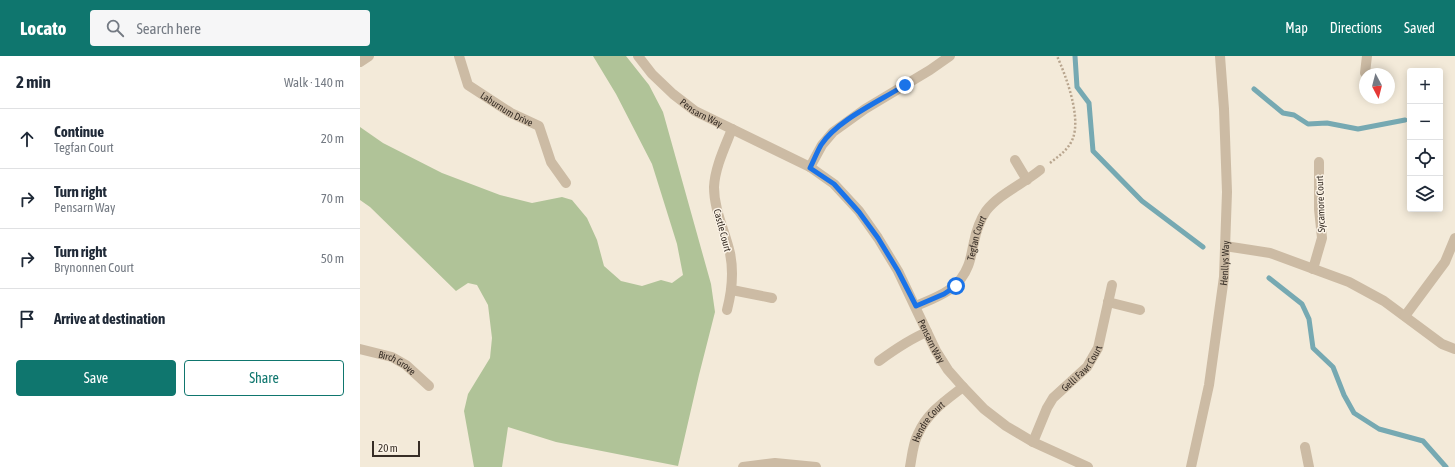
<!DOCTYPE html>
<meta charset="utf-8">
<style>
body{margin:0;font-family:"Asap Condensed",sans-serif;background:#f6f6f7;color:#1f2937}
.controls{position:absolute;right:12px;top:12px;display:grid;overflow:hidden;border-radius:4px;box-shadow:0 2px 10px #0003}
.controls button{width:36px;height:36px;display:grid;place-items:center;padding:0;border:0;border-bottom:1px solid #e0e1e3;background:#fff;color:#1f2937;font:20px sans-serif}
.compass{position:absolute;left:999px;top:12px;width:36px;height:36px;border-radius:50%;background:#fff;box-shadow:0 2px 10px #0003;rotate:173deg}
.scale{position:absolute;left:12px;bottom:10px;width:48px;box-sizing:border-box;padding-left:4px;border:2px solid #372e26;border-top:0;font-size:11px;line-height:14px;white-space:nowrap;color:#372e26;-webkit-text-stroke:3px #fbf3e6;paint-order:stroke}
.stop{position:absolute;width:12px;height:12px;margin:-9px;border:3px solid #1a73e8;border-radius:50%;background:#fff}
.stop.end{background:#1a73e8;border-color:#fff;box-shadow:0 1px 4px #0008}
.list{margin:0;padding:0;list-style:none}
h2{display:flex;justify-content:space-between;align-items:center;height:52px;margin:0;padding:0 16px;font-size:17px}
h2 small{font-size:13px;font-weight:400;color:#747a83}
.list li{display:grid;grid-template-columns:26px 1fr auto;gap:12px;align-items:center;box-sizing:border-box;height:60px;padding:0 16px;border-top:1px solid #e0e1e3}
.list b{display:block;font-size:15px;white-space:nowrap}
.list p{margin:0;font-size:13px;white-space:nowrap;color:#747a83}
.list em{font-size:13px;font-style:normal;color:#747a83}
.actions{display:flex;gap:8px;padding:12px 16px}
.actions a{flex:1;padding:9px 0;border:1px solid #0f766e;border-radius:4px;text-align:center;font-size:14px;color:#0f766e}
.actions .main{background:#0f766e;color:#fff}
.icon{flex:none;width:22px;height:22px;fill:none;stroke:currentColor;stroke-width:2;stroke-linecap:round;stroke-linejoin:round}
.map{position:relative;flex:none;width:1095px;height:411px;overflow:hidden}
header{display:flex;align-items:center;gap:24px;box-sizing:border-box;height:56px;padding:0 20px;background:#0f766e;color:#fff}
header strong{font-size:19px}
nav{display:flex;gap:22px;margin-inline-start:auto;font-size:14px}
.search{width:280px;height:36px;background:#f6f6f7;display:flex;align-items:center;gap:10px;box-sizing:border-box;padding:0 14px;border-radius:4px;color:#747a83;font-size:15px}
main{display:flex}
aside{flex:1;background:#fff}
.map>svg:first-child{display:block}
.green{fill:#b0c398}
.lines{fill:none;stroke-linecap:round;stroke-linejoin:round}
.stream{stroke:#76a9b2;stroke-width:5}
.path{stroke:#b8a58e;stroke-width:2.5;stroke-dasharray:2 2;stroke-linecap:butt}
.minor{stroke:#ccbba4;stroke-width:10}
.route{stroke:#1a73e8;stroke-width:5}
.labels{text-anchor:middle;stroke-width:3;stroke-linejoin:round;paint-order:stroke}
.street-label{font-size:10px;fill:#372e26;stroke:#fbf3e6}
</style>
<header>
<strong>Locato</strong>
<div class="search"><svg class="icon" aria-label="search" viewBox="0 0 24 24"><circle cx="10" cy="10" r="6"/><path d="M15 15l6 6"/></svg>Search here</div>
<nav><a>Map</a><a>Directions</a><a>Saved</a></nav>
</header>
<main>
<aside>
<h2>2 min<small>Walk · 140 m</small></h2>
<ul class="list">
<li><svg class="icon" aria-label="ahead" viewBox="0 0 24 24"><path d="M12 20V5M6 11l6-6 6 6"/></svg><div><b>Continue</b><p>Tegfan Court</p></div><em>20 m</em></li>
<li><svg class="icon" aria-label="right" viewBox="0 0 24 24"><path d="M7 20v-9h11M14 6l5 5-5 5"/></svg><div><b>Turn right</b><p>Pensarn Way</p></div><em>70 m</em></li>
<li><svg class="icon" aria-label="right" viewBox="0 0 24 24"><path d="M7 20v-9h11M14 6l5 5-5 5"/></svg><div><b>Turn right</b><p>Brynonnen Court</p></div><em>50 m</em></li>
<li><svg class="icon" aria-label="arrive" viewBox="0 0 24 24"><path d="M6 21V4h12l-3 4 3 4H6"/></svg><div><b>Arrive at destination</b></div></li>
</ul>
<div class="actions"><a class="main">Save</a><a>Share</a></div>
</aside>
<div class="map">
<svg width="1095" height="411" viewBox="0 0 1095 411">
<rect width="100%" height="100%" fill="#f3ead9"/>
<path class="green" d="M233,0H266L289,29L303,56L351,228L355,256L339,319L318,410L196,386L148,371L142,411H114L104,355L108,338L130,302L132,282L128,249L117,229L108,227L96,235L10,151L0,144V71L23,87L82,117L140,139L172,147L202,141L212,144L227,162L237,184L244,210L261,225L282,230L301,224L312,227L323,219L317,188L292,108L256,38Z"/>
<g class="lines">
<g class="stream">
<path d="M715,0L717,31L729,47L733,95L782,145L843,191"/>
<path d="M894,33L923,57L934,59L948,68L967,67L998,73L1045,64"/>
<path d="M909,222L942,248L949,263L953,292L973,311L984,339L994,357L1019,373L1063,385L1086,411"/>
</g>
<path class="path" d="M690,107C699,100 709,93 713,82C721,60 706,20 697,0"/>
<g class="minor">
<path id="s1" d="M99,0L108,29L151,57L179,70L191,106L206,127"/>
<path id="s2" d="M278,0L292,18L313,38L335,55L450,111L474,128L499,155L518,182L538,215L576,295L588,314L603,331L624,353L646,370L673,386L728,411"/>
<path d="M0,6L9,0"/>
<path d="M1005,17L1007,0"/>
<path d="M655,104L667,124"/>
<path d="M450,111L462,89L473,76L505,53L570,14L590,0"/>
<path d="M865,190L910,197L989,226L1024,245L1082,288L1095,293"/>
<path d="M953,213L962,182L959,153V106"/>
<path d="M372,234L412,242"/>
<path d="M748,246L780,254"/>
<path id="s3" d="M556,250C577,241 599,234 608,210C611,203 612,194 614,186C616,176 620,164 626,155C639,138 663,128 680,114"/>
<path d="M367,254C372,235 374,217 370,197C365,175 354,154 354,131C355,111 365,91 372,73"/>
<path d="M1045,260L1085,206L1095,182"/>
<path id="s4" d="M0,293L32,301L46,309L69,330"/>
<path d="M519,305C534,294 550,283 567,276"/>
<path id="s5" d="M673,386L687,352L693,342L727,311L738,292L752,229"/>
<path d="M945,391L949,411"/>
<path d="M383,411L415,407L456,411"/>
<path id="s6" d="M550,411C552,400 553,387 558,378C567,357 585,345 603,331"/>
<path id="s7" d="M831,411L849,329L864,221L867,136L864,53L860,0"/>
</g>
</g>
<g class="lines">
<path class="route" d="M545,29C520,45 477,64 461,89C457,96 454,104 450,112L474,128L499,156L518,182L538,215L556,250L584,238L596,230"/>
</g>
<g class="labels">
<g class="street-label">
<text dy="4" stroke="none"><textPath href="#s1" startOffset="76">Laburnum Drive</textPath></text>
<text dy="4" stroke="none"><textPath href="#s2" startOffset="86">Pensarn Way</textPath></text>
<text transform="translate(960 148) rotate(-92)" y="4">Sycamore Court</text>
<text transform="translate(363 174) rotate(75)" y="4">Castle Court</text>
<text dy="4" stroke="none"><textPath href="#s3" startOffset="97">Tegfan Court</textPath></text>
<text dy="4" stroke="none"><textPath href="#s7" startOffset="207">Henllys Way</textPath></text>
<text dy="4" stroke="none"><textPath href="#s2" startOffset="423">Pensarn Way</textPath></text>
<text dy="4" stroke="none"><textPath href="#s4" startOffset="40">Birch Grove</textPath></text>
<text dy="4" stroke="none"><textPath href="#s5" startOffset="90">Gelli Fawr Court</textPath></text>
<text dy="4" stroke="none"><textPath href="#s6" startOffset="50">Hendre Court</textPath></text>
</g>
</g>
</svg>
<div class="controls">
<button>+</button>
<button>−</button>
<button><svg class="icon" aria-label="locate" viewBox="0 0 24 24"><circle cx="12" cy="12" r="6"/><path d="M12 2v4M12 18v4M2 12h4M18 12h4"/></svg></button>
<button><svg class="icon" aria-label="layers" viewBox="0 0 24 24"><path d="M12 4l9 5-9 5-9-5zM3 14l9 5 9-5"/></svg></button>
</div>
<svg class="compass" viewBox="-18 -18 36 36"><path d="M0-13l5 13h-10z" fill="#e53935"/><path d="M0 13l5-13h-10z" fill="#747a83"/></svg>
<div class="scale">20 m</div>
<div class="stop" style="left:596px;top:230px"></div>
<div class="stop end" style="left:545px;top:29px"></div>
</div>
</main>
